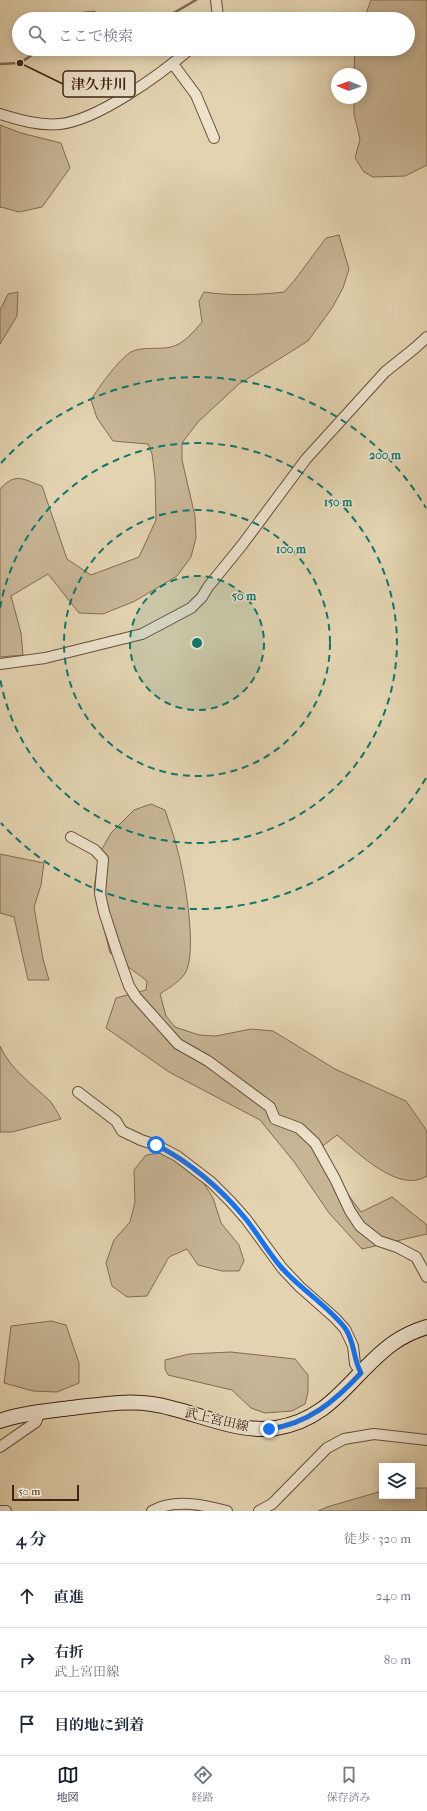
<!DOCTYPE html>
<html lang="ja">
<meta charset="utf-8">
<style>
body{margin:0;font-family:"IM FELL French Canon","Noto Serif JP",serif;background:#f6f6f7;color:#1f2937}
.controls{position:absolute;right:12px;bottom:12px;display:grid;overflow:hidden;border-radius:0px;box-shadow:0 2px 10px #0003}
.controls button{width:36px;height:36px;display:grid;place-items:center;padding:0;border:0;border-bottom:1px solid #e0e1e3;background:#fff;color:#1f2937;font:20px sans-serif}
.compass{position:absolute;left:331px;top:68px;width:36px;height:36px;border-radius:50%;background:#fff;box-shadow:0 2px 10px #0003;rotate:271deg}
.scale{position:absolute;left:12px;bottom:10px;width:67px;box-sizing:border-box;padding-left:4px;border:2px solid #3f2314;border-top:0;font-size:11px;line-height:14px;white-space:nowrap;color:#3f2314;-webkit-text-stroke:3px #ede2cc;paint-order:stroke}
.stop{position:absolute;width:12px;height:12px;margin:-9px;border:3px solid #1a73e8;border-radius:50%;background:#fff}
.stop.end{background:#1a73e8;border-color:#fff;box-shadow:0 1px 4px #0008}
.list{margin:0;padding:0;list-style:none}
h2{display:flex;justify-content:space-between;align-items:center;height:52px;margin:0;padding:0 16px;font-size:17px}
h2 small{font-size:13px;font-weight:400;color:#747a83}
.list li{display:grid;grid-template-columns:26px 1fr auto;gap:12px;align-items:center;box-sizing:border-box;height:64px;padding:0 16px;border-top:1px solid #e0e1e3}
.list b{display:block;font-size:15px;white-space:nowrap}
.list p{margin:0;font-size:13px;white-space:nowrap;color:#747a83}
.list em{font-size:13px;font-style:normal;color:#747a83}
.icon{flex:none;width:22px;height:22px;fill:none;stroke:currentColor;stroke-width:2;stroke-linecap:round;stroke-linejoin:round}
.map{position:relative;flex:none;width:427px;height:1511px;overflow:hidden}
.search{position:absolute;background:#fff;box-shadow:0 2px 10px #0003;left:12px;right:12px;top:12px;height:44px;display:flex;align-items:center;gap:10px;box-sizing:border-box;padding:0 14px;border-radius:22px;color:#747a83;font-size:15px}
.sheet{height:244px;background:#fff}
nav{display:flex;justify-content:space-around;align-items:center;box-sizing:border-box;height:56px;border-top:1px solid #e0e1e3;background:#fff;font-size:11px;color:#747a83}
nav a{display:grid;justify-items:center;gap:2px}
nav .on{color:#111827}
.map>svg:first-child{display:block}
.green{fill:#c7b595;stroke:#836c54}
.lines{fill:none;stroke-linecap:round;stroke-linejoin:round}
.stream{stroke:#806952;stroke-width:2.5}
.minor-casing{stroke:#684f3b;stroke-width:12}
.secondary-casing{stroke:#3f2314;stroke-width:16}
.minor{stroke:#ede2cc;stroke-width:10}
.secondary{stroke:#ede2cc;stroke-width:14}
.route{stroke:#1a73e8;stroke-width:5}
.ring{fill:none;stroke:#0f766e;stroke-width:2;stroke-dasharray:7 5}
.labels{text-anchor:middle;stroke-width:3;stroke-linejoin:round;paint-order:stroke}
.street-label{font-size:13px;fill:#3f2314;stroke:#ede2cc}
.centre{fill:#0f766e;stroke:#ede2cc;stroke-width:2}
.ring-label{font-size:12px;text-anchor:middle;font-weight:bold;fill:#0f766e;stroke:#ede2cc;stroke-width:3;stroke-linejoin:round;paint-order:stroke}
.leader{fill:none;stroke:#3f2314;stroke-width:1.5}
.callout-dot{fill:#3f2314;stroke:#ede2cc;stroke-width:1.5}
.callout{fill:#ede2cc;stroke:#3f2314;stroke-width:1.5}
.callout-label{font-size:14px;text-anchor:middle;font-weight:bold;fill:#3f2314}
</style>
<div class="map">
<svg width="427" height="1511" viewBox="0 0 427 1511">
<rect width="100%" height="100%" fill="#e3d3b0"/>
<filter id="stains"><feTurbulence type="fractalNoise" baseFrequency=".005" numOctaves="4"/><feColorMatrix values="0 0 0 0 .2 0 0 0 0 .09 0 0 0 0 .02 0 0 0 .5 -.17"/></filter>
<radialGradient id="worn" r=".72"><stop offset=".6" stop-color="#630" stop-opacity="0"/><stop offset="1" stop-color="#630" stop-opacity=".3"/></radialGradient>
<g class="green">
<path d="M371,0H427V165L405,176L373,177L364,172L355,158L360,139L354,114V98H361V74H354L355,49H408V19H364Z"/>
<path d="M0,125L21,133L61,143L70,168L42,207L19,212L1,207L0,208Z"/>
<path d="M339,235L349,269L343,288L332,308L308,341L239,384L198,422L182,443V460L195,516L196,538L191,557L177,576L135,601L103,614L79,613L48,574L11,596L21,633L23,655L0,657V489C16,472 22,479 42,486L67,559L91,575L139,557L156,520L155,478L152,454L148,444L113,441L97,418L91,400C98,388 120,358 131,352C143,346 158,350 171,347C184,344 194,331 202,322L199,301L204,292C230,296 258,295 284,292L294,281L326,238Z"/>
<path d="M18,292L17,316L0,344V310L8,294Z"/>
<path d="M151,804L165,810C169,823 174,835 177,848C184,872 199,956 184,975C178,983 167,989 160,994L166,1016L175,1027L199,1035L216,1036L251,1029L273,1031L335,1069L406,1101L427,1131V1176C399,1194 358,1153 337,1135L316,1151L361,1212L392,1197L427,1225V1234L362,1249L329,1213L295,1163L260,1120L169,1072L106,1028L116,998L146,990L147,981L110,953L94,889L99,854L111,833L134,810Z"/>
<path d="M0,854L44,863L41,885L34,907L43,959L49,980H28L14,917L0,913Z"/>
<path d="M0,1046C10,1069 32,1084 50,1101C54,1106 58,1113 61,1119L12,1132H0Z"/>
<path d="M168,1152L189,1160L213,1198L221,1223L239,1245L244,1261L239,1271H222L198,1265L187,1249L169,1257L147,1296L127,1297L112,1286L106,1263L114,1240L130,1222L135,1202L134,1170L146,1155Z"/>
<path d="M51,1321L66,1325L79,1363V1383L57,1392L33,1391L4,1383L11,1326Z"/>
<path d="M231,1352L295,1359L308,1375V1392L305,1404L292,1411L265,1413L251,1408L232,1390L168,1375L165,1369V1360L189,1354Z"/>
<path d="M412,1488H427V1511H318L327,1507L382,1491V1496H412Z"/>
</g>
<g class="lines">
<g class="stream">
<path d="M76,19L82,13L93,12L116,19"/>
<path d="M161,19L165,18L196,0"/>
<path d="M0,64L20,63L41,49"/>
</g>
<defs>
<g id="minor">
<path d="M216,0L218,16L217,19"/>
<path d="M173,64L196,95L214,138"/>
<path d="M0,114C19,120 40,126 60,124C98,120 161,74 190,49"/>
<path d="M0,664L45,658L142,634L191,608L202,597L208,587L242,545L306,459L385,372L415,348L427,337"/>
<path d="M71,837L95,850L103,859L100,894L104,912L116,949L129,986L136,997L178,1044L208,1061L270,1107L275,1119L299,1128L315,1143L335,1179L350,1211L360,1226L379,1241L397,1247L416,1257L427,1277"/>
<path d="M78,1092L116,1121L122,1131L141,1140L156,1145L177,1156L211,1182L231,1202L246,1219L282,1268L300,1287L335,1318L345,1329L353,1346L355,1364L361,1373"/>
<path d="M0,1447L36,1422L40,1412"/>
<path d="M0,1511H6"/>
<path d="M152,1511C174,1498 204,1505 227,1511"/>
<path d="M259,1511L272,1504L327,1448L344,1439L374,1434L427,1440"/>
</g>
<path id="secondary" d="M0,1421C22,1413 48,1411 71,1408C98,1405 126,1400 152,1404C193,1410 234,1434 276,1428C333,1419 351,1374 392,1344C403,1336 414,1331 427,1327"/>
</defs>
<use href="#minor" class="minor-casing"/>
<use href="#secondary" class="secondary-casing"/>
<use href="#minor" class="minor"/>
<use href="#secondary" class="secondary"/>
</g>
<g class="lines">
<path class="route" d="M156,1145C189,1161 222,1190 245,1218C258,1234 268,1252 281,1267C300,1289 327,1305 345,1328C355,1342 353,1359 361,1373C335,1401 308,1424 269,1429"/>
</g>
<circle cx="197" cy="643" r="67" fill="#0f766e" fill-opacity=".12"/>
<g class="ring">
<circle cx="197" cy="643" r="67"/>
<circle cx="197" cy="643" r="133"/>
<path d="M0 608A200 200 0 1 1 0 678"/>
<path d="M426 778A266 266 0 0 1 1 823M1 463A266 266 0 0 1 426 508"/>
</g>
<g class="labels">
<g class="street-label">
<text transform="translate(217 1419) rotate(13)" y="5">武上宮田線</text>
</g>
</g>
<circle cx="197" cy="643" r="6" class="centre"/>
<g class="ring-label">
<text x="385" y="459">200 m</text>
<text x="338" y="506">150 m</text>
<text x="291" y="553">100 m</text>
<text x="244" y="600">50 m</text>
</g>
<path class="leader" d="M20 63L63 84"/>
<circle class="callout-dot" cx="20" cy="63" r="4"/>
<rect class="callout" x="63" y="71" width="72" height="26" rx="4"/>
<g class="callout-label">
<text x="99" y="89">津久井川</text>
</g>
<rect width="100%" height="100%" filter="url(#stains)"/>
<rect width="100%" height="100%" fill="url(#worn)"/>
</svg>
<div class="controls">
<button><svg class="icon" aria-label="layers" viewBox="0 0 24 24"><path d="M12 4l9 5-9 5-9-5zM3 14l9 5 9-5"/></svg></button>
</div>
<svg class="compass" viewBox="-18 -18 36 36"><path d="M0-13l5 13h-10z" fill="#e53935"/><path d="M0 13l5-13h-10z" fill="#747a83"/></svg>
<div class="scale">50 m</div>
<div class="stop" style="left:156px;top:1145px"></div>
<div class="stop end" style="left:269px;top:1429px"></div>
<div class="search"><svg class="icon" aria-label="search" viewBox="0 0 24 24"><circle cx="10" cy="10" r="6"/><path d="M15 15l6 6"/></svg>ここで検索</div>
</div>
<section class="sheet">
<h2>4 分<small>徒歩 · 320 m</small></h2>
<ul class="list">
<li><svg class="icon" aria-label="ahead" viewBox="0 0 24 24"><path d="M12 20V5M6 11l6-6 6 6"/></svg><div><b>直進</b></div><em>240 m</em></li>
<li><svg class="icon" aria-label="right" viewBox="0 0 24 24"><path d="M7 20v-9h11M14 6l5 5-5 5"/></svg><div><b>右折</b><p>武上宮田線</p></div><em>80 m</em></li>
<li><svg class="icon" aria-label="arrive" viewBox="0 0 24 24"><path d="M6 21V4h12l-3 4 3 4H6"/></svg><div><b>目的地に到着</b></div></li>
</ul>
</section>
<nav>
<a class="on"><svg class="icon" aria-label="map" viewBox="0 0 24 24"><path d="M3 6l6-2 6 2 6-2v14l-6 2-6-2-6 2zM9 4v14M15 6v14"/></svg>地図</a>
<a><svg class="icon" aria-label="directions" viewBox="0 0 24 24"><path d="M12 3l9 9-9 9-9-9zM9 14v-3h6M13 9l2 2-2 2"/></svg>経路</a>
<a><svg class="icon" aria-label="saved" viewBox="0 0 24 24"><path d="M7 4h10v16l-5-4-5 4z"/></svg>保存済み</a>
</nav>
